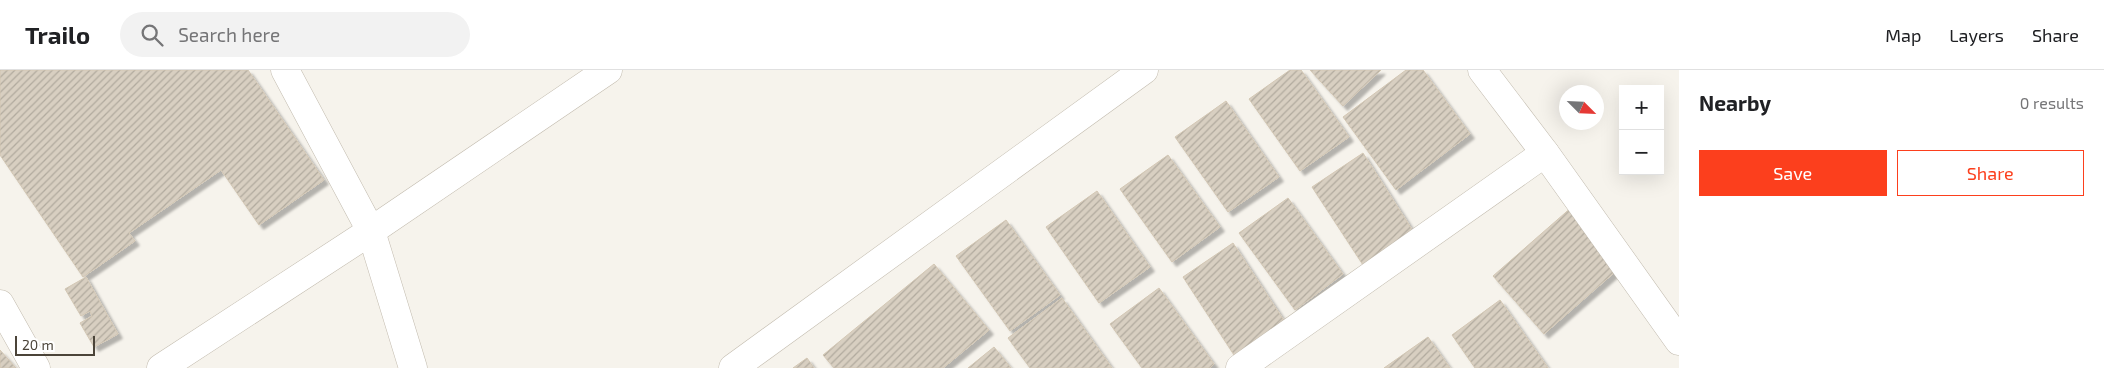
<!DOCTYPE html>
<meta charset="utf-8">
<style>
body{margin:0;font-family:"Exo 2",sans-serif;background:#f2f2f2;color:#202124}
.controls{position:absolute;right:15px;top:15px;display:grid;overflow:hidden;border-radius:0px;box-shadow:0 5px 20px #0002}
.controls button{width:45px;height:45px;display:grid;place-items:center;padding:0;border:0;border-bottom:1px solid #e0e0e0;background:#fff;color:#202124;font:25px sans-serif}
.compass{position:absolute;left:1559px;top:15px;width:45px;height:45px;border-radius:50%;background:#fff;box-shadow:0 5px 20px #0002;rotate:114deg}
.scale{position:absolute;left:15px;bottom:12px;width:80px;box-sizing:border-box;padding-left:5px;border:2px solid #4b4439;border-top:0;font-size:14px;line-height:18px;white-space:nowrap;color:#4b4439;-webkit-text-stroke:4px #fff;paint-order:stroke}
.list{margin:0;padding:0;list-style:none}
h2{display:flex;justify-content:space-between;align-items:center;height:65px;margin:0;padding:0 20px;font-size:21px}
h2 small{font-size:16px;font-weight:400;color:#757577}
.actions{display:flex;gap:10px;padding:15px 20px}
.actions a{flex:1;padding:11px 0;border:1px solid #fc3f1d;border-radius:0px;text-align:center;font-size:18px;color:#fc3f1d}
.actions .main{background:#fc3f1d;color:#fff}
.icon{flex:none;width:28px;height:28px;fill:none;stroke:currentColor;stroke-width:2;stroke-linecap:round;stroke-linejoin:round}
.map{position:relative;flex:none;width:1679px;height:298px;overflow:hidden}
header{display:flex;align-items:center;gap:30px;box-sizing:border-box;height:70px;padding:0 25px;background:#fff;border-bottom:1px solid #e0e0e0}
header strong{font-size:24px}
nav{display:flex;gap:28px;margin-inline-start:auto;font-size:18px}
.search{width:350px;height:45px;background:#f2f2f2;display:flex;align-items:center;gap:12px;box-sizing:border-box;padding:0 18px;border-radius:28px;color:#757577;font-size:19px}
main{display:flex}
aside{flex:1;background:#fff}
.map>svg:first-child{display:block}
.building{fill:url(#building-hatch);stroke:#d3c7b4;filter:url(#shadow)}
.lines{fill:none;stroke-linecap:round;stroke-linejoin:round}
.minor-casing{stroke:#c2bbae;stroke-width:29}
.minor{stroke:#fff;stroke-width:28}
</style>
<header>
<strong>Trailo</strong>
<div class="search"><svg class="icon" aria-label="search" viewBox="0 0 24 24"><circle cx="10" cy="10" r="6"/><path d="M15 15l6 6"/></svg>Search here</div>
<nav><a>Map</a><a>Layers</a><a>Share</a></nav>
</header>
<main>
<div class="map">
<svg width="1679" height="298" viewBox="0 0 1679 298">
<defs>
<pattern id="building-hatch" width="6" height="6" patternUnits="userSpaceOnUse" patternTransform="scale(1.25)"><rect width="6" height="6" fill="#d8cfc1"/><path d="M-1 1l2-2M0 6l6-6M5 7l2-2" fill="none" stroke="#b1aa9e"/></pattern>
<filter id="shadow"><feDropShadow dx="4.5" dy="4.5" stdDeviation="1" flood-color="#0004"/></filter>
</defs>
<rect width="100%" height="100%" fill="#f6f3ec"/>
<g class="building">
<path d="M0,0H248L324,110L259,155L221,100L129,163L135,171L83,207L0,85Z"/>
<path d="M1290,0H1301L1349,67L1300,101L1249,29Z"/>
<path d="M1310,0H1381L1343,36Z"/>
<path d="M1406,0H1423L1470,64L1396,120L1343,47Z"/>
<path d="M1226,31L1279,107L1228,142L1175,67Z"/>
<path d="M1363,83L1413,161L1363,195L1312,117Z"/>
<path d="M1168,85L1220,157L1172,192L1120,119Z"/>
<path d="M1097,121L1150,197L1099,233L1046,157Z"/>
<path d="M1288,128L1343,204L1295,240L1239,163Z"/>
<path d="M1573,136L1624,194L1544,264L1493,206Z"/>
<path d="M1006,150L1060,225L1010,261L956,186Z"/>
<path d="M1233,173L1285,252L1234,285L1183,207Z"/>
<path d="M934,194L989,260L943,298H834L823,285Z"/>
<path d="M86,207L118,264L94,277L80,253L92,246L90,241L81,246L65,219Z"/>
<path d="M1159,218L1214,294L1210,298H1142L1110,254Z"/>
<path d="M1062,228L1112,298H1030L1008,268Z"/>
<path d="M1500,230L1548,298H1475L1452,265Z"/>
<path d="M1428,267L1450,298H1384Z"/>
<path d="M994,277L1011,298H968Z"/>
<path d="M0,280L16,298H0Z"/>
<path d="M807,288L814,298H793Z"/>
</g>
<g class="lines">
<defs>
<g id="minor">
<path d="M285,0L371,161L413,298"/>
<path d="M1482,0L1545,83L1679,271"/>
<path d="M0,234L36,298"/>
<path d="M161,298L371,161L608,0"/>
<path d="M733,298L1144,0"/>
<path d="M1240,298L1545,83"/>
</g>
</defs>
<use href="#minor" class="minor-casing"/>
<use href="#minor" class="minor"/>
</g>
</svg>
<div class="controls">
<button>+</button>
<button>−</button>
</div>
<svg class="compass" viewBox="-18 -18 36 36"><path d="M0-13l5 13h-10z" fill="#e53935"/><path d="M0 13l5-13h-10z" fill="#757577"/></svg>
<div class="scale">20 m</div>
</div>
<aside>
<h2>Nearby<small>0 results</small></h2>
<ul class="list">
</ul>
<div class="actions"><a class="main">Save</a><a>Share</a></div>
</aside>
</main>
